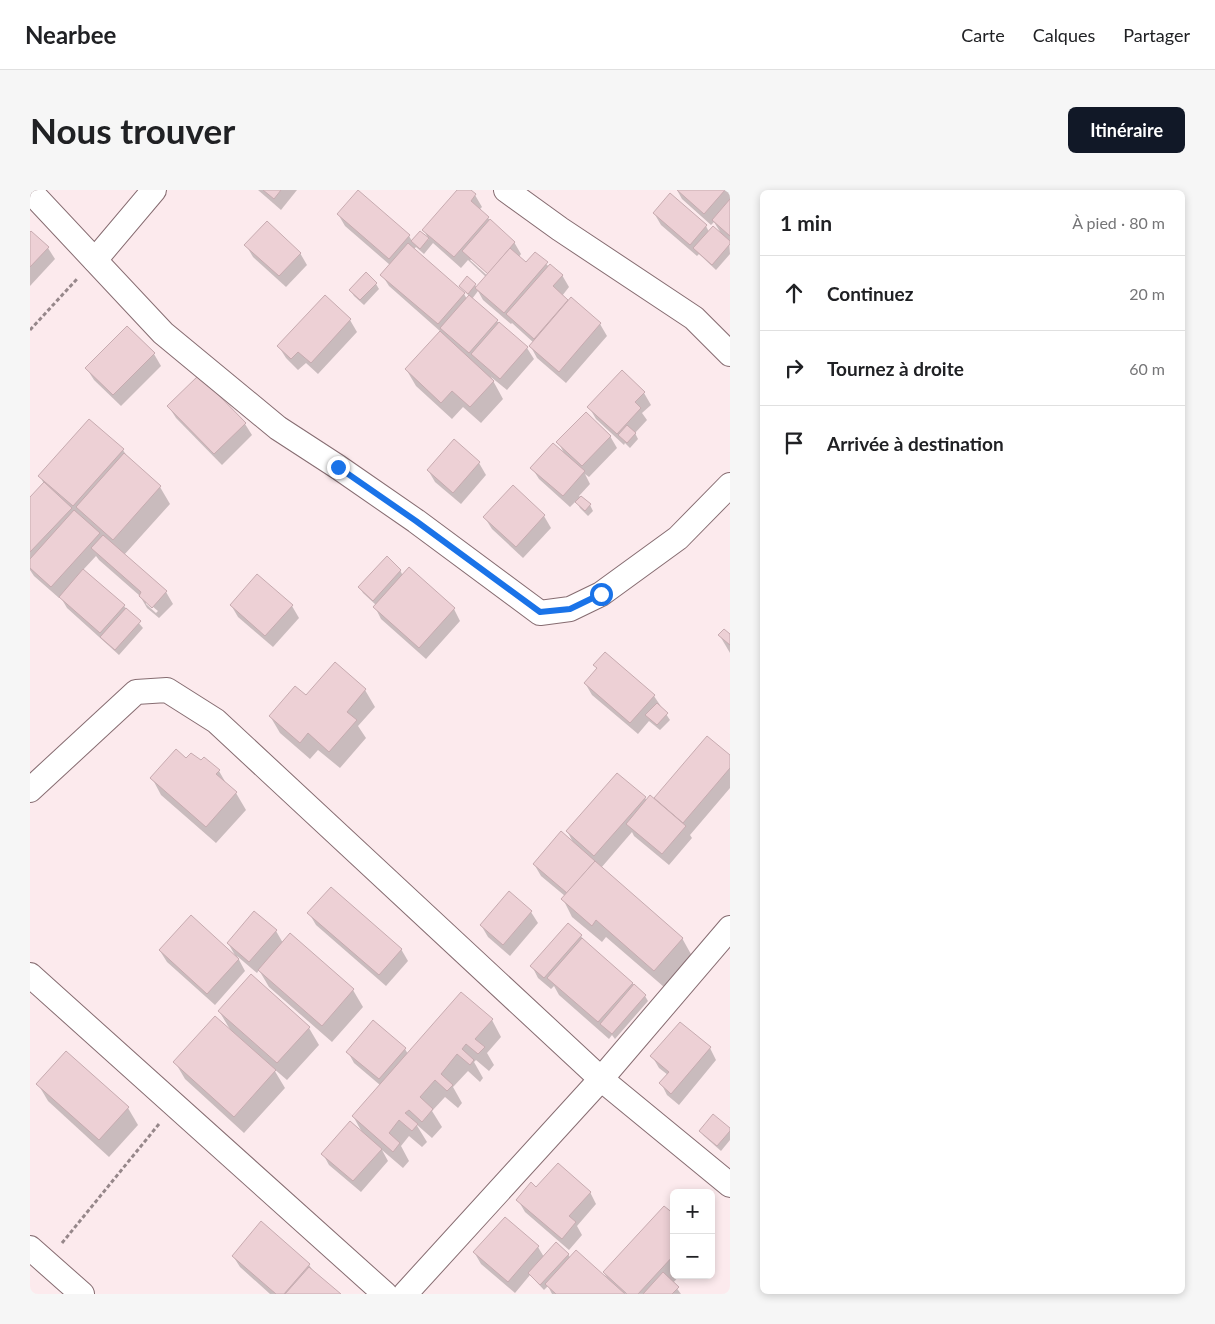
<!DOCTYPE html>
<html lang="fr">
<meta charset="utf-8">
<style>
body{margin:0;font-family:Lato,sans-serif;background:#f6f6f6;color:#202124}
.controls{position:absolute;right:15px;bottom:15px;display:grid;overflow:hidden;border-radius:8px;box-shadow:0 2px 8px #0003}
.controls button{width:45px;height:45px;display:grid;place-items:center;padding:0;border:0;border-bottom:1px solid #e0e0e0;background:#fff;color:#202124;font:25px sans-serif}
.stop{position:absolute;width:15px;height:15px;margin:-11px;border:4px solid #1a73e8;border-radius:50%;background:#fff}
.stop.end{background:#1a73e8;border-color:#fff;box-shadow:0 1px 5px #0008}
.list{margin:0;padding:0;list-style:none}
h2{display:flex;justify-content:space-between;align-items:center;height:65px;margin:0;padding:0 20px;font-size:21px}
h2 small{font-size:16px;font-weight:400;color:#757577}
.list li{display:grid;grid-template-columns:32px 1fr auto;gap:15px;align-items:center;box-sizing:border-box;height:75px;padding:0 20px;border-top:1px solid #e0e0e0}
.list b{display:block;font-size:19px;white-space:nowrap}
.list em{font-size:16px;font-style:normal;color:#757577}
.icon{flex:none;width:28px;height:28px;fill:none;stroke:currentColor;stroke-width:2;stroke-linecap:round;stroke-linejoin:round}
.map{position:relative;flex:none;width:700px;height:1104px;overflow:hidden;border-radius:8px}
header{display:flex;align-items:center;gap:30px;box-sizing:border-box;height:70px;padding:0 25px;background:#fff;border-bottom:1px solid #e0e0e0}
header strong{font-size:24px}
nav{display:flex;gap:28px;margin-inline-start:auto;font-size:18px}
.intro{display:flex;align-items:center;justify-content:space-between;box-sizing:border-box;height:120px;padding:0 30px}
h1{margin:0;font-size:35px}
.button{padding:12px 22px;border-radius:8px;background:#111827;color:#fff;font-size:18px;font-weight:700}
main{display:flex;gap:30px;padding:0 30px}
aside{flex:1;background:#fff;border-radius:8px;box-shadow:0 2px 8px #0003}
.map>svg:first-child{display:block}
.shadow{fill:#0003;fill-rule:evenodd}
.building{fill:#edd0d5;stroke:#c7abb0}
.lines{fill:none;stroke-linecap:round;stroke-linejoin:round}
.street-casing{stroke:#866c71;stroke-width:26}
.path{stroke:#96878a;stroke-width:3;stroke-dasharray:4 2.5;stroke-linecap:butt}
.street{stroke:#fff;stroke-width:24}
.route{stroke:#1a73e8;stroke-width:6}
</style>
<header>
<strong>Nearbee</strong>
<nav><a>Carte</a><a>Calques</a><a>Partager</a></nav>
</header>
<div class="intro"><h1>Nous trouver</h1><a class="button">Itinéraire</a></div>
<main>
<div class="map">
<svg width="700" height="1104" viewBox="0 0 700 1104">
<rect width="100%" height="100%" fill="#fceaed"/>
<g class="shadow">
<path d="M228,0H267L251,20Z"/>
<path d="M429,0H439L445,5L452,17L449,20L484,52L491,64L489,67L496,74L506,63L519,77L532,85L539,97L532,106L570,134L577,146L536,193L507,168L501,157L504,153L482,133L481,134L453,110L448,101L442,109L497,158L504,169L477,200L461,187L473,209L451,233L433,217L422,229L386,196L376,179L411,142L359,96L352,85L360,75L315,36L308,24L379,46L382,51L390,42L399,50L394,40ZM403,53L431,78L438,70L456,87L447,98L445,95L430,96L439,106L437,109L434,104L383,60L386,57L394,64ZM442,69L463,87L461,89L440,70Z"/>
<path d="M647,0H700V51L699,50L700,64L686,80L669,64L667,66L631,35L624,23L676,36L679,42L692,45L684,32L681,35L652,9Z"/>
<path d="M0,44L18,58L25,69L0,96Z"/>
<path d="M216,55L270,63L277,75L256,97L223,67Z"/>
<path d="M346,94L349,99L334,115L324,106L320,100Z"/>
<path d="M295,107L320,130L327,142L288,184L276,173L268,180L256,168L249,157Z"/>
<path d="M124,164L131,176L91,216L64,190L57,179Z"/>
<path d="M592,182L614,203L621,215L612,223L617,230L605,243L608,249L600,258L595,253L594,255L566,229L559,217Z"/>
<path d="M139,217L215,234L222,245L192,275L146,228Z"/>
<path d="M580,246L587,258L559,287L555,284L560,294L549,306L560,315L563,321L558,326L550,318L546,311L540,317L509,289L502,278L535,265L528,252Z"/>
<path d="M424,251L449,273L456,285L431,314L405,292L398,280Z"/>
<path d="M93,260L98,268L130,297L140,314L94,365L136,402L143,414L129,428L117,418L110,406L69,370L66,366L53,380L94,416L113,438L89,465L37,418L30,406L29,408L4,386L0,380V309L14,294L10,286ZM116,411L128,421L126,423L116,414Z"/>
<path d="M483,297L514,326L521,338L493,368L462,339L455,328Z"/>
<path d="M370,380L373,386L424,419L430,431L396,469L351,429L345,417L346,415L333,403L330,398Z"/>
<path d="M201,415L262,416L269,428L243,457L208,427Z"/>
<path d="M700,445V463L690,446Z"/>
<path d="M305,474L335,500L345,517L328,536L336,548L310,578L288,560L280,569L250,543L240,526L276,507Z"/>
<path d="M565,475L624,506L640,530L630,540L619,531L608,544L562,505L555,493L567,479Z"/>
<path d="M677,548L700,567V598L660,645L662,648L639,675L604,646L602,642L571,678L652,748L662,766L634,797L576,747L572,752L542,727L533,709L535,706L511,686L504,674L544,654L537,641L615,608L617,611L624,610Z"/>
<path d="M157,570L189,581L197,595L206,603L216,620L186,653L131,605L122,588Z"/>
<path d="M501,722L508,733L480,766L458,747L451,735Z"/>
<path d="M279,723L371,759L378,771L356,796L286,735Z"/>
<path d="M246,741L253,753L323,800L333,817L302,852L239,797L229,780L227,783L207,766L215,781L185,815L137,772L130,761L206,767L198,753Z"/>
<path d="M551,746L555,752L602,793L615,806L618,811L585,849L582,845L579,849L529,805L524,796L521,799L508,788L502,776Z"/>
<path d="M189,821L279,838L289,855L257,890L243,878L255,898L214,943L155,889L145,872L201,841Z"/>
<path d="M462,830L471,847L457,863L464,875L459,881L446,870L444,872L453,888L450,892L438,881L423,897L432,913L428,918L415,907L402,921L412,937L402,948L386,934L397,952L392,957L379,946L371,956L379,971L373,978L352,960L358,971L331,1002L299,975L293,964L333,944L323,926L350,895L324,873L318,862L375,859L378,864Z"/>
<path d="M680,858L686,870L649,915L637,905L631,893L638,885L629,878L622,866Z"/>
<path d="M37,863L98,918L108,935L79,967L18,911L8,894Z"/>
<path d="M700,940V950L691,961L674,946L670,941Z"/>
<path d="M506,999L560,1002L566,1014L547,1036L552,1045L539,1060L495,1022L488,1010Z"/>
<path d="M644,1026V1085H650L643,1093L651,1104H522L518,1096L514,1100L500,1085L485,1103L451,1074L444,1062L475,1028L508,1057L514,1067L538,1064L541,1069L579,1091L574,1083Z"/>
<path d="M203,1066L279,1075L284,1082L309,1104H240L210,1077Z"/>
</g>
<g class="building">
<path d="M233,0H251L244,9Z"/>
<path d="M328,0L380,45L359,69L307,24Z"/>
<path d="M427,0H441L446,4L441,11L459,27L424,67L392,40Z"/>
<path d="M647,0H695L674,24Z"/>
<path d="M640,3L677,35L660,55L623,23Z"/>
<path d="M700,9V46L682,30Z"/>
<path d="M460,29L485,52L458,84L432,61Z"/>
<path d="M237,31L271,63L249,86L214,55Z"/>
<path d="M683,36L700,51V54L682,75L663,58Z"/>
<path d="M1,41L19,57L0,77V42Z"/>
<path d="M390,41L399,48L390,59L381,51Z"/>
<path d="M378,53L435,103L408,134L350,85Z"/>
<path d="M480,58L496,72L505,62L518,72L474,123L445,98Z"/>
<path d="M520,74L533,85L523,96L538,110L504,149L476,124Z"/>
<path d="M336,82L347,93L330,110L319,100Z"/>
<path d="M437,86L446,94L438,104L429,96Z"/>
<path d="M295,105L321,129L281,173L268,162L261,169L247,156Z"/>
<path d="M439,105L468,130L439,163L410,138Z"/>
<path d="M541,107L571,133L529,182L499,156Z"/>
<path d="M469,132L498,157L470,189L441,164Z"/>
<path d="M97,136L125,163L83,205L55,178Z"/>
<path d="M410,141L464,191L440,217L422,201L411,213L375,179Z"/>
<path d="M592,180L615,202L605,212L611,218L587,244L557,217Z"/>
<path d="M169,185L216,233L184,264L137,216Z"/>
<path d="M556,222L581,246L552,276L526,252Z"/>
<path d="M59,229L94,259L43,316L8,286Z"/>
<path d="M597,235L606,243L597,253L588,245Z"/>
<path d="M424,249L450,272L423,303L397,280Z"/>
<path d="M523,253L555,281L533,306L500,278Z"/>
<path d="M94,263L131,296L83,350L46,317Z"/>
<path d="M14,292L42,318L0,362V307Z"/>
<path d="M483,295L515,325L486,357L453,327Z"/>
<path d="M551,306L561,314L555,321L545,312Z"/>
<path d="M44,320L70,343L21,397L0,378V369Z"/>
<path d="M73,345L137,401L122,418L109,406L111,402L61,358Z"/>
<path d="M357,366L371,380L343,411L328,397Z"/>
<path d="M379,377L425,418L389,458L343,417Z"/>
<path d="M53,379L95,415L70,443L29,407Z"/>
<path d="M227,384L263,415L235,446L200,415Z"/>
<path d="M96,418L111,431L85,460L70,447Z"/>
<path d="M694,439L700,444V455L688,445Z"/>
<path d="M575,462L625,505L600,533L554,493L567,478L563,475Z"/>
<path d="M305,472L336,499L317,522L327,530L299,562L278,543L270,553L239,526L265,496L276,505Z"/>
<path d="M627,513L638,523L627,535L615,525Z"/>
<path d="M677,546L700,565V578L653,633L624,608Z"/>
<path d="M146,559L156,568L161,563L171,570L174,567L190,580L186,584L207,602L176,637L120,588Z"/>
<path d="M587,583L616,607L564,666L536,641Z"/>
<path d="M620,605L656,636L632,664L596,634Z"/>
<path d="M531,641L565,671L537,703L503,674Z"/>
<path d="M565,671L653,748L624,781L566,730L562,736L531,709Z"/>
<path d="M301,697L372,759L349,785L277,723Z"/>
<path d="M479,701L502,721L473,755L450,735Z"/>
<path d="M224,721L247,740L219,772L197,753Z"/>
<path d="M161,725L209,769L177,804L129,760Z"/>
<path d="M538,733L552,745L514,788L500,776Z"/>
<path d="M260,743L324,799L292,836L228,780Z"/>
<path d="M552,748L603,793L568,832L517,788Z"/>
<path d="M221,784L280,837L247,873L188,821Z"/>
<path d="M604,794L616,805L582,844L570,834Z"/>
<path d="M431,802L463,829L445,849L455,857L448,864L436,854L432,859L444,870L440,875L427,864L411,884L423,895L417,901L405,890L390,907L403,919L392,932L379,920L375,923L388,934L382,941L369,930L359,943L370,953L363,962L322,926Z"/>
<path d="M185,826L246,880L204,927L143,872Z"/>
<path d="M343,830L376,858L349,889L316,862Z"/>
<path d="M650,832L681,857L641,904L629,893L639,882L620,866Z"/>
<path d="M36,861L99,917L69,950L6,894Z"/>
<path d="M683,924L700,938V941L687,956L669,941Z"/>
<path d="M320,931L352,959L323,991L291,964Z"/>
<path d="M528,973L561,1002L539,1026L546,1032L532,1049L486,1010L501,992L506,997Z"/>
<path d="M634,1016L644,1024V1065L608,1104H597L573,1082Z"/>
<path d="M475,1027L509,1056L478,1092L443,1062Z"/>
<path d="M231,1031L280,1074L254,1104H246L202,1066Z"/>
<path d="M526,1052L539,1064L510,1095L498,1083Z"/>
<path d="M546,1060L595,1104H526L515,1094Z"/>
<path d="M279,1077L311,1104H255Z"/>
<path d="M633,1082L649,1097L642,1104H613Z"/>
</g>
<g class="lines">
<defs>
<g id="street">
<path d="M476,0L530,39L664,128L700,164"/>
<path d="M0,1L133,143L248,238L308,277L386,331L510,423L540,419L571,404L648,348L700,295"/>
<path d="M65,70L124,0"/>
<path d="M0,600L106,502L137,500L186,531L571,889L700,995"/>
<path d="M0,785L355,1104"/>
<path d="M0,1058L52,1104"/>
<path d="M375,1104L571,889L700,738"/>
</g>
</defs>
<use href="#street" class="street-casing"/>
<g class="path">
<path d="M0,140L47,89"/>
<path d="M32,1053L129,934"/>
</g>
<use href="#street" class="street"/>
</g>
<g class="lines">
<path class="route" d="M308,277L386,331L510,422L540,419L571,404"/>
</g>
</svg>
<div class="controls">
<button>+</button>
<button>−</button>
</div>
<div class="stop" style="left:571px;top:404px"></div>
<div class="stop end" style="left:308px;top:277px"></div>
</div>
<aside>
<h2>1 min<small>À pied · 80 m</small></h2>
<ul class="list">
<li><svg class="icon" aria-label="ahead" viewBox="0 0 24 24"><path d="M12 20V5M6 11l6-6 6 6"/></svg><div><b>Continuez</b></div><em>20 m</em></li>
<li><svg class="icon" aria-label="right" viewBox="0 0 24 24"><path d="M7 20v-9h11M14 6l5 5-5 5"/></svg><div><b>Tournez à droite</b></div><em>60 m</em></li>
<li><svg class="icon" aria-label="arrive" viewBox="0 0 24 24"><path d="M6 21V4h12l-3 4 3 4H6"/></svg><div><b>Arrivée à destination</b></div></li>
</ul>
</aside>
</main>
